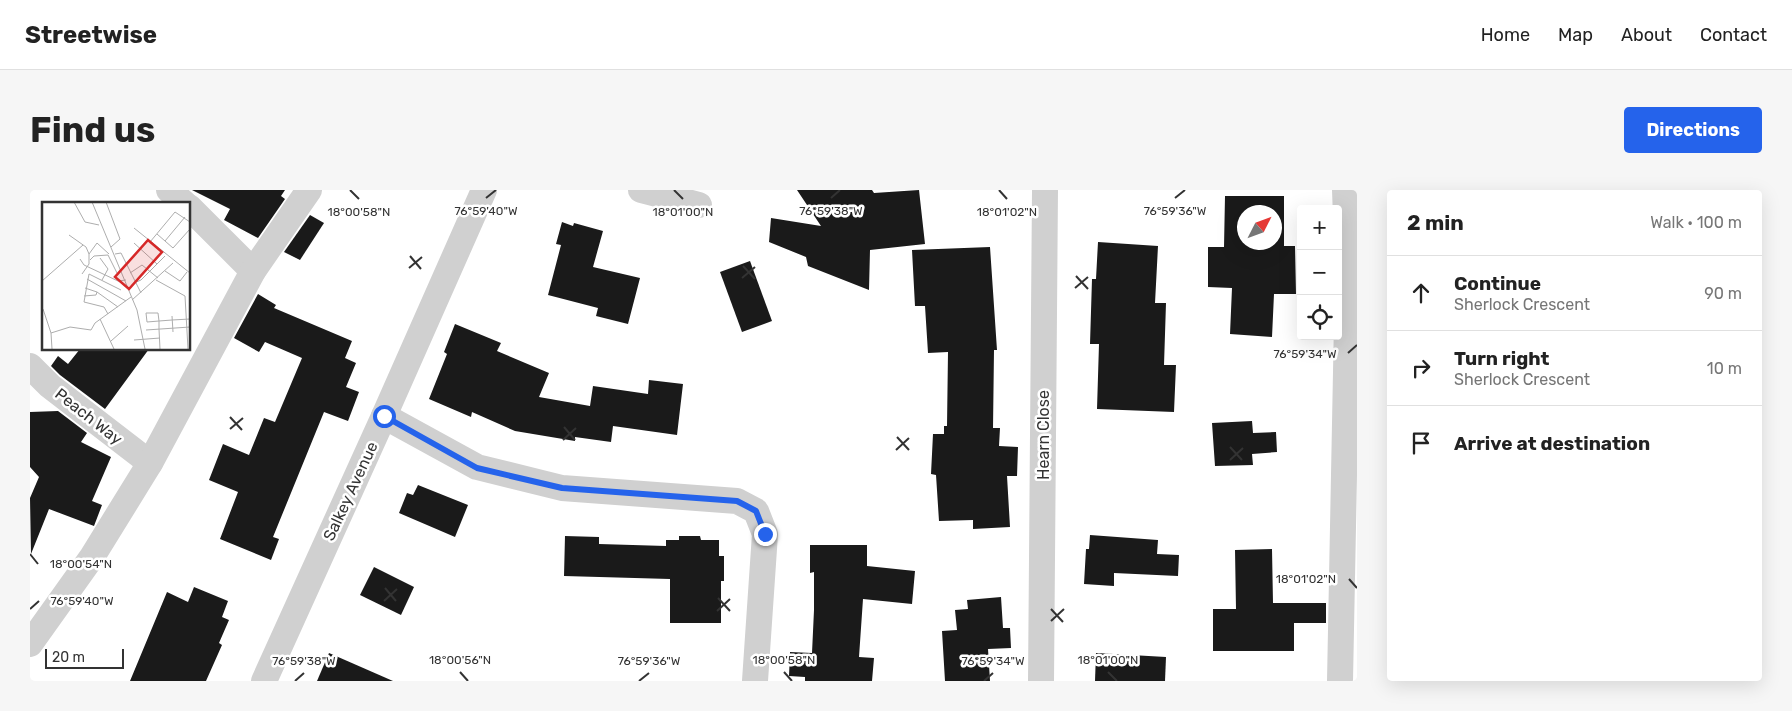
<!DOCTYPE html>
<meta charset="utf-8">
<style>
body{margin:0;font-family:Rubik,sans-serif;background:#f6f6f6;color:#222}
.controls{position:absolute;right:15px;top:15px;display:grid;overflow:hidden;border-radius:5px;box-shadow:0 5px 20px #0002}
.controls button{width:45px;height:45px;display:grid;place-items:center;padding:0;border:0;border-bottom:1px solid #e0e0e0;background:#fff;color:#222;font:25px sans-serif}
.compass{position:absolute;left:1207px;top:15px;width:45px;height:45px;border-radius:50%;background:#fff;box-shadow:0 5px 20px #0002;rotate:48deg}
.scale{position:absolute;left:15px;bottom:12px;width:79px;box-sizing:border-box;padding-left:5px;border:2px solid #333;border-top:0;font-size:14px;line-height:18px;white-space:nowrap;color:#333;-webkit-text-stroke:4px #fff;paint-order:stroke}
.stop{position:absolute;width:15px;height:15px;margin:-11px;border:4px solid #2563eb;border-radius:50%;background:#fff}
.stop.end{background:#2563eb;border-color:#fff;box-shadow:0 1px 5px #0008}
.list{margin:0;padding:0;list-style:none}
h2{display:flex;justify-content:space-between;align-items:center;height:65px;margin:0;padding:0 20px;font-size:21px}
h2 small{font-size:16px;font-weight:400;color:#767676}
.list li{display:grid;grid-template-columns:32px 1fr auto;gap:15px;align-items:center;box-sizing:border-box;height:75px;padding:0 20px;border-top:1px solid #e0e0e0}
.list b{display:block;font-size:19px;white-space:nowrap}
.list p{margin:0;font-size:16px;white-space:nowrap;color:#767676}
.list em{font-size:16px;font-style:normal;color:#767676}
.icon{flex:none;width:28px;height:28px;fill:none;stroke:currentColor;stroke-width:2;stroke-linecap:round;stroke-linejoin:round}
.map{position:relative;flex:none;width:1327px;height:491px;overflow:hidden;border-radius:5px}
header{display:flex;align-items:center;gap:30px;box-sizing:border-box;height:70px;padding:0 25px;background:#fff;border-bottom:1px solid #e0e0e0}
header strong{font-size:24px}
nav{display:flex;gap:28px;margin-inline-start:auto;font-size:18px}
.intro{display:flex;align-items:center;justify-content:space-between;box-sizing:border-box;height:120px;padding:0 30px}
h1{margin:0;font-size:35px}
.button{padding:12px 22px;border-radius:5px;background:#2563eb;color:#fff;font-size:18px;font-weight:700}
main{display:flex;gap:30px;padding:0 30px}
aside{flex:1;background:#fff;border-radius:5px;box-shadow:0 5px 20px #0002}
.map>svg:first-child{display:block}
.building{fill:#1a1a1a;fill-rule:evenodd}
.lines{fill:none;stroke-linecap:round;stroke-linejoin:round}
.minor{stroke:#d0d0d0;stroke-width:26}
.route{stroke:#2563eb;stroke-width:6}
.ticks{fill:none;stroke:#333;stroke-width:2}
.labels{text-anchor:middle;stroke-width:5;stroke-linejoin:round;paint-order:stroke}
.street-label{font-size:16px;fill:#333;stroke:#fff}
.inset-road{fill:none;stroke:#adadad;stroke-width:1}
.view{fill:#d62828;fill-opacity:0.15;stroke:#d62828;stroke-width:2.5}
.inset-edge{fill:none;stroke:#333;stroke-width:2.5}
.ticks-label{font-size:12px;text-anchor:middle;fill:#333;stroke:#fff;stroke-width:5;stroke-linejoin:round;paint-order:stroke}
</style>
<header>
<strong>Streetwise</strong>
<nav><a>Home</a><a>Map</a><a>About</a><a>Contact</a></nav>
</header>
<div class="intro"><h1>Find us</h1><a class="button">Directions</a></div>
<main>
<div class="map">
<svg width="1327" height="491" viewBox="0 0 1327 491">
<rect width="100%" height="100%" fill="#fff"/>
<g class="building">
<path d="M162,0H255L251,6L255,9L228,48L194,30L200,19Z"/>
<path d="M767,0H842L844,3L889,0L895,54L840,60L839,100L778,76L776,67L739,52L741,28L791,36Z"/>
<path d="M1195,6H1254V56H1265L1266,104H1244L1242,147L1200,144L1202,98L1178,97V57H1194ZM1214,22H1244V52H1214Z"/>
<path d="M280,25L294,33L270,70L254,62Z"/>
<path d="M532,32L543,36L544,33L573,41L563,77L610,88L598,134L566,126L568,118L518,105L531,55L526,54Z"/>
<path d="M1068,52L1128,56L1125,113H1136L1134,175H1146L1144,222L1067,219L1069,154H1060L1062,89H1066Z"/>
<path d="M960,57L967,160H964L963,238H970L969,256L988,257L987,286H977L980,337L943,339V330L909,331L906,285L901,284L903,244H914V236H917L918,162L898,163L895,116H885L882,60Z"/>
<path d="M720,71L742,131L712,142L690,82Z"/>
<path d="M228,104L246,115L244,118L322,151L315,168L326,173L316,197L329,202L318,231L294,222L243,347L249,349L241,370L190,349L208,302L179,290L193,254L219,265L234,228L245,232L272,168L235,152L229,162L204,148Z"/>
<path d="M425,134L471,153L467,161L519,183L509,207L560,216L563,196L618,204L619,190L653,194L647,245L583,236L581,252L545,247V251L485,241L442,222L441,227L399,209L417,164L414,162Z"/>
<path d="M50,159H119L75,219L30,185L21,176L28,166L38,174Z"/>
<path d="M28,221L57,243L51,252L81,267L62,311L72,315L64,336L19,319L1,364L0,308L9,287L0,277V222Z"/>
<path d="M1222,231L1223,243L1246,242L1247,262L1222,264L1223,275L1185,276L1182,233Z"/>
<path d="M388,295L438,315L425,347L369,323L377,303L383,305Z"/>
<path d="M1060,345L1128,350L1127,364L1149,365L1148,386L1084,383V396L1054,394L1056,359H1059Z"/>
<path d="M535,346L569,347V354L636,356V350H649V346H670L671,350H689V366H694V391H691V433H640V389L534,386Z"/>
<path d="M780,355H837V376L885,381L882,414L833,409L829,467L844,468L842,491H775V487L759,486L760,462L782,463L784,420V382L780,383Z"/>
<path d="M1242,359L1243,413H1296V433H1264V461H1183V419H1206L1205,360Z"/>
<path d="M344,377L384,397L371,425L330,405Z"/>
<path d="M164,397L198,411L192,427L199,430L189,453L192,455L176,491H100L137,402L158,412Z"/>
<path d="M971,407L973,438H980L981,458L958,459L960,491H915L912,441L927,440L925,420L938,419L937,410Z"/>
<path d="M299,463L363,491H287Z"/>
<path d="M1066,463L1136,467L1135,491H1065Z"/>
</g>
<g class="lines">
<g class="minor">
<path d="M139,0L155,14"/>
<path d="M611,0L669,15"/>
<path d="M159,17L223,81"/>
<path d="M0,176L20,196L120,273"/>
<path d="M354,226L447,277L532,298L707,311L726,321L735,344L725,491"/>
<path d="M0,454L62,367L120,273L223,81L279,0"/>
<path d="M234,491L354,226L454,0"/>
<path d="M1011,491L1015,0"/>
<path d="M1310,491L1318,79L1315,0"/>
</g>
</g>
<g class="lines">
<path class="route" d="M354,226L447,278L532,298L707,311L726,321L735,344"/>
</g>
<path class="ticks" d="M320,0L329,9M644,0L653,9M969,0L977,9M456,8L466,0M801,8L810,0M1145,8L1155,0M380,66L391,79M713,76L725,89M379,78L392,67M1046,86L1058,99M712,88L725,77M1045,98L1058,87M1318,163L1327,155M200,227L212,240M534,237L545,250M200,239L213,228M867,247L879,260M533,250L546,238M1200,257L1212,270M866,260L879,248M1200,270L1213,258M0,364L8,374M1319,389L1327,398M355,398L366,411M688,408L700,421M354,411L367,399M0,419L9,411M1021,419L1033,432M687,421L700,409M1021,431L1034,419M430,482L438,491M754,482L762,491M1078,482L1087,491M265,491L274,483M609,491L619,483M954,491L963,483"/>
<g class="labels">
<g class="street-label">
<text transform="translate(59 226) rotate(38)" y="6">Peach Way</text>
<text transform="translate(1013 245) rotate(-90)" y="6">Hearn Close</text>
<text transform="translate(320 301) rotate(-65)" y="6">Salkey Avenue</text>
</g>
</g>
<g transform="translate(12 12)">
<rect width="148" height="148" fill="#fff"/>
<path class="inset-road" d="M32,0L43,20L57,23M50,0L95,108L103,147M64,0L78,37L69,45M92,26L148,71M115,32L131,46L148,27M27,33L44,45L47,52V62L40,72M123,39L143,15M108,40L133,10L148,20M92,41L115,62M47,52L55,41L67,52M73,52L79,51L99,91M58,56L66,67L60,78M38,57L42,63L76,79L84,78M48,58L52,54L66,53L75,71M123,69L138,79L145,70M88,71L100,63L116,76M45,77L84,99M114,78L143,94M0,79L41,43M92,81L99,78L123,54M43,86L55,90L76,105M42,94L54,93L55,90M143,94L146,147M90,98L131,61M1,107L9,131L10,147M66,112L62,105L42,100L47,72L79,88M130,114L131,130M58,117L72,147M49,128L53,121L89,95M104,128L148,125M9,131L28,125L49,128M92,138L118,136M69,139L86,124M118,147L117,127V119L116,111H104L105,120L117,119L130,118L148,117"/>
<path class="view" d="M106,38L120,50L87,87L73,75Z"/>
<rect width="148" height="148" class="inset-edge"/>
</g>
<g class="ticks-label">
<text x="456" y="25">76°59'40"W</text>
<text x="801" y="25">76°59'38"W</text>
<text x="1145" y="25">76°59'36"W</text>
<text x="329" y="26">18°00'58"N</text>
<text x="653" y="26">18°01'00"N</text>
<text x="977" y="26">18°01'02"N</text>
<text x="1275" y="168">76°59'34"W</text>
<text x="51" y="378">18°00'54"N</text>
<text x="1276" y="393">18°01'02"N</text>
<text x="52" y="415">76°59'40"W</text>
<text x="430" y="474">18°00'56"N</text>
<text x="754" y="474">18°00'58"N</text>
<text x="1078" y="474">18°01'00"N</text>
<text x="274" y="475">76°59'38"W</text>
<text x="619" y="475">76°59'36"W</text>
<text x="963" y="475">76°59'34"W</text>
</g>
</svg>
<div class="controls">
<button>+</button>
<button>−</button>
<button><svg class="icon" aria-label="locate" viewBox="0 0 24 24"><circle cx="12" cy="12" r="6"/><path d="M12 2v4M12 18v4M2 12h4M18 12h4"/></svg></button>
</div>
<svg class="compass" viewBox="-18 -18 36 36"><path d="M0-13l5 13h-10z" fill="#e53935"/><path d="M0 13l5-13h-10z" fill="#767676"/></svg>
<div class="scale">20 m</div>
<div class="stop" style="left:354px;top:226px"></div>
<div class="stop end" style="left:735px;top:344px"></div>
</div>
<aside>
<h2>2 min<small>Walk · 100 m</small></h2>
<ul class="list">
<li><svg class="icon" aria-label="ahead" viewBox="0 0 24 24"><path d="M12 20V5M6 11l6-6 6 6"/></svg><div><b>Continue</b><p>Sherlock Crescent</p></div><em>90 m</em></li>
<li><svg class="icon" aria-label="right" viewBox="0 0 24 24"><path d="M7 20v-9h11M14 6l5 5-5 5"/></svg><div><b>Turn right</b><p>Sherlock Crescent</p></div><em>10 m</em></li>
<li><svg class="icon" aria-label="arrive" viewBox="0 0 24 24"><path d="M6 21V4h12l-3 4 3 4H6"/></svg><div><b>Arrive at destination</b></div></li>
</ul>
</aside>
</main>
